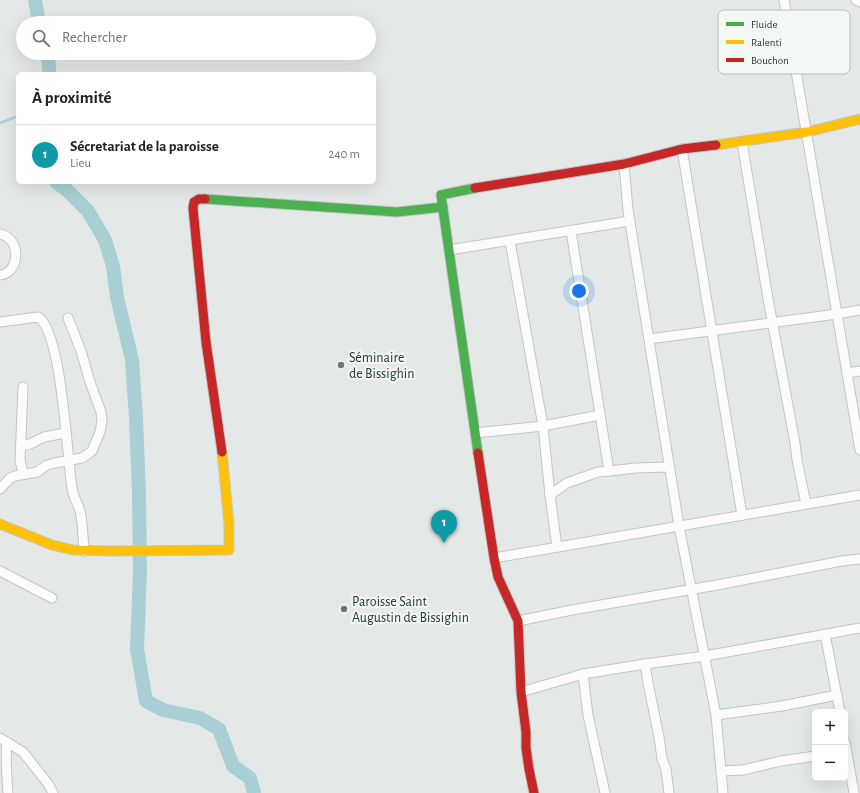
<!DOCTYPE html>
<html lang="fr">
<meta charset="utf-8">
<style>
body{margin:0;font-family:"Alegreya Sans",sans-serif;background:#f2f2f2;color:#222}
.controls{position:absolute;right:12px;bottom:12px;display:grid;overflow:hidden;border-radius:6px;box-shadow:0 4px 16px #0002}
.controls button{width:36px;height:36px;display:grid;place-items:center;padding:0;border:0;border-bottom:1px solid #e0e0e0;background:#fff;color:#222;font:20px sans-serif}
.you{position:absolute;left:579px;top:291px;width:14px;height:14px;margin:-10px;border:3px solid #fff;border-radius:50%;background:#1a73e8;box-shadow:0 0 0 6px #1a73e833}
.badge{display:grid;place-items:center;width:26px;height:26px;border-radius:50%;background:#677872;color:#fff;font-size:13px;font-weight:700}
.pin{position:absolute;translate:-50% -33px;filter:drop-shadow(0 1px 2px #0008)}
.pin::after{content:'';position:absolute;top:21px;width:14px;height:12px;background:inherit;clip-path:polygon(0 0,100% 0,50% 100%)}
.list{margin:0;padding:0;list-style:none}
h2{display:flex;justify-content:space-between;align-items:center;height:52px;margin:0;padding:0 16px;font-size:17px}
h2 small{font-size:13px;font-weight:400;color:#767676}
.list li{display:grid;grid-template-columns:26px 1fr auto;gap:12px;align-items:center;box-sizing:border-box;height:60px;padding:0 16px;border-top:1px solid #e0e0e0}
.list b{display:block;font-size:15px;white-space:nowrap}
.list p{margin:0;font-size:13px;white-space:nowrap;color:#767676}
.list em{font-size:13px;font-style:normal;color:#767676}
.icon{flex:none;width:22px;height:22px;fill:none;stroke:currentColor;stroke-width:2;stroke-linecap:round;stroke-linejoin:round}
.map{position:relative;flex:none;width:860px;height:793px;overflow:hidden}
.search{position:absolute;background:#fff;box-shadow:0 4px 16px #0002;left:16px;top:16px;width:360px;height:44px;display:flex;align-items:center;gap:10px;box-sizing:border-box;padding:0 14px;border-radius:22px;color:#767676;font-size:15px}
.panel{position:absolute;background:#fff;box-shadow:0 4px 16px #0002;left:16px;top:72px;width:360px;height:112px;border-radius:6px}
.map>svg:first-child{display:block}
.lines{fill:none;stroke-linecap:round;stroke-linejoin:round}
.stream{stroke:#a8d0d4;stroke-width:2.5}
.river{stroke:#a8d0d4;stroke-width:14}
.street-casing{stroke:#c1c6c4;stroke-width:11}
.fast-casing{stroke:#c0c7c4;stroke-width:11}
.slow-casing{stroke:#c0c7c4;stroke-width:11}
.jam-casing{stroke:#c0c7c4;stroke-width:11}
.street{stroke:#fbfcfb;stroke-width:9}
.fast{stroke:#4caf50;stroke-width:9}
.slow{stroke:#ffc107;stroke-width:9}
.jam{stroke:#c62828;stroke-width:9}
.poi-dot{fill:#677872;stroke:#f3f8f5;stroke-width:1.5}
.labels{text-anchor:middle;stroke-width:4;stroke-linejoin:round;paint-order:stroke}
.poi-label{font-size:14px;fill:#243b33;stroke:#f3f8f5;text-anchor:start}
.key{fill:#f3f8f5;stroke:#b5bfbb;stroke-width:1}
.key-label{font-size:11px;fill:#243b33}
</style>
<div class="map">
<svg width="860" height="793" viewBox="0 0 860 793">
<rect width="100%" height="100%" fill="#e4e9e7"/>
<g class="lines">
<path class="stream" d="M0,123L18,116"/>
<g class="river">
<path d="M35,0L39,23"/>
<path d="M47,53L49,66V74"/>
<path d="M56,182L67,190L88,211L105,240L113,266L117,297L132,360L136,418L139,494L140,572L137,649L146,701L163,710L200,718L219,729L233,766L250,778L254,793"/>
</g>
<defs>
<g id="street">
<path d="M784,0L860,450"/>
<path d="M856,0L860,2"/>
<path d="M742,142L768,299L795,443L797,460L806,504"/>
<path d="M682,149L742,515"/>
<path d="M624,164L628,210L679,526L716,715L723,793"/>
<path d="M571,231L609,471L636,468L669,467"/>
<path d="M0,234C23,239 19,274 0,275"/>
<path d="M510,241L543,426L550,495L557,547"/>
<path d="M449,250L630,221"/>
<path d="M0,322L38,317C62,331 67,458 72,488C73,497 78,503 80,511C83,524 83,538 84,551"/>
<path d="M649,339L837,314L860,310"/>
<path d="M847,373L860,371"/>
<path d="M475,433L543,426L600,415"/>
<path d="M21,446L30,444L44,437L66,433"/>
<path d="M23,474L20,460L23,387"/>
<path d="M0,489L10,478L15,476L37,472L47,465L55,463L82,458L92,451L100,432L102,421L101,412L90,382L81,351L68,318"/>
<path d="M550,495L567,483L598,472L609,471"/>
<path d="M494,558L860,495"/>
<path d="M0,571L52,598"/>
<path d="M518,621L572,610L717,585L842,561L860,559"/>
<path d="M825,634L840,712"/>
<path d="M645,664L648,683L659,737L662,759L666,769L669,793"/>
<path d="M583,674L588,715L605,793"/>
<path d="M521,692L583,674L645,664L705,656L860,628"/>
<path d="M716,715L782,706L837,695"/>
<path d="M0,738L23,752L49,785L53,793"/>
<path d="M7,742C5,759 7,776 8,793"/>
<path d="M845,742L854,793"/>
<path d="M722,771L743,770L781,761L795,759L815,756"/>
</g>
<g id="fast">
<path d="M475,188L441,195L478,453"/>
<path d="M205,199L397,212L443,207"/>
</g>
<g id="slow">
<path d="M716,145L807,132L860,119"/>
<path d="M0,524L52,545L73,550L111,551L229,550V524L222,452"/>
</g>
<g id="jam">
<path d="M475,188L624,164L682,149L716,145"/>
<path d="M205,199H199L194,202L193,208L206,342L222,452"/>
<path d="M478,453L494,558L498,577L518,621L521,692L526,732V748L529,769L534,793"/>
</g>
</defs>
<use href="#street" class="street-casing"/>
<use href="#fast" class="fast-casing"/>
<use href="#slow" class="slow-casing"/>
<use href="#jam" class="jam-casing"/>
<use href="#street" class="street"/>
<use href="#fast" class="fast"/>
<use href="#slow" class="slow"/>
<use href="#jam" class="jam"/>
</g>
<g class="poi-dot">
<circle cx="341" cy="365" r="4"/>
<circle cx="344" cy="609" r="4"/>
</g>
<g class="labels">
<g class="poi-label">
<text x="349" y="362">Séminaire<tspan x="349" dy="16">de Bissighin</tspan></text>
<text x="352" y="606">Paroisse Saint<tspan x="352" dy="16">Augustin de Bissighin</tspan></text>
</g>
</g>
<rect x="718" y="10" width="132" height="64" rx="6" class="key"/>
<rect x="726" y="22" width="18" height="4" fill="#4caf50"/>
<rect x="726" y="40" width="18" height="4" fill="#ffc107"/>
<rect x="726" y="58" width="18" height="4" fill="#c62828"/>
<g class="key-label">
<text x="751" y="28">Fluide</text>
<text x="751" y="46">Ralenti</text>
<text x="751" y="64">Bouchon</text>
</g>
</svg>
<div class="controls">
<button>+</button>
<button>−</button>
</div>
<div class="you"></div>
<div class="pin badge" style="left:444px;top:543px;background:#0f9aa8">1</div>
<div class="search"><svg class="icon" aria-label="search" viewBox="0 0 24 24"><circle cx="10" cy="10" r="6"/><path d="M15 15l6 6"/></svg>Rechercher</div>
<section class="panel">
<h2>À proximité<small></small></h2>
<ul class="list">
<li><span class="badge" style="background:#0f9aa8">1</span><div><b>Sécretariat de la paroisse</b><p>Lieu</p></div><em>240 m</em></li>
</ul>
</section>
</div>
